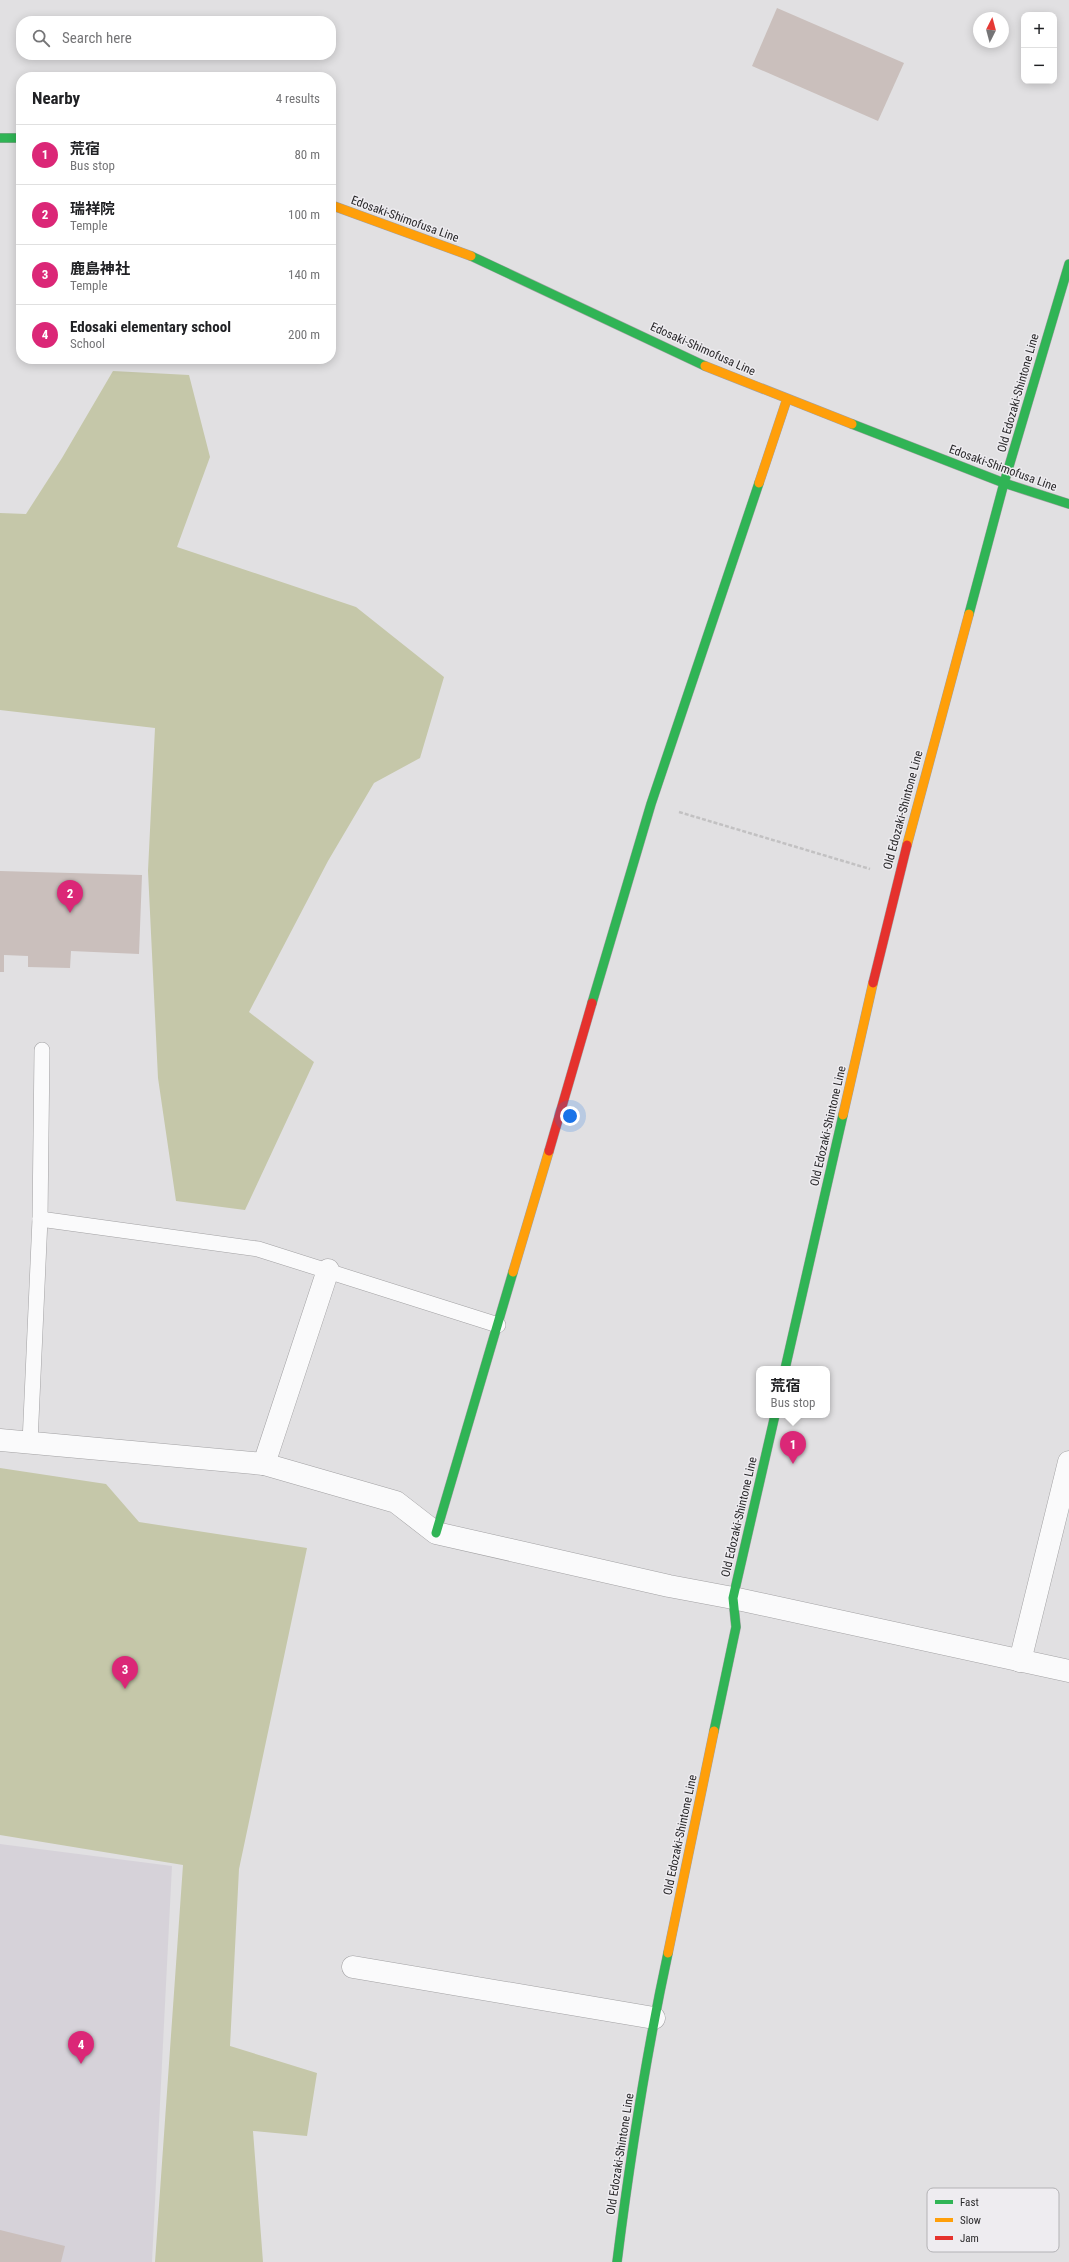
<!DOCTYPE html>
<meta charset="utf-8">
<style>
body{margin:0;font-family:"Roboto Condensed","Noto Sans JP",sans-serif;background:#f6f6f6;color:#202124}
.controls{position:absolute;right:12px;top:12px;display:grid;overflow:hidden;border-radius:8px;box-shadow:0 2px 10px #0003}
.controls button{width:36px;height:36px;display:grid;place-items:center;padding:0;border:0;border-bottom:1px solid #e0e0e0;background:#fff;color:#202124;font:20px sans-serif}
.compass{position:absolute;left:973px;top:12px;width:36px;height:36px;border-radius:50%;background:#fff;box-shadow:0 2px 10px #0003;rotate:6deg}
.you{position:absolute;left:570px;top:1116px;width:14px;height:14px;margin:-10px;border:3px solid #fff;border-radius:50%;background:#1a73e8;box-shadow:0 0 0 6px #1a73e833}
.badge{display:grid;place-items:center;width:26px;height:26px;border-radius:50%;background:#db2777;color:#fff;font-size:13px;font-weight:700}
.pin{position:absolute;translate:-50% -33px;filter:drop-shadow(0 1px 2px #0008)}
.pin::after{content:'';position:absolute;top:21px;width:14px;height:12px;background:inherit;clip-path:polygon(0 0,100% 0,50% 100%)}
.popup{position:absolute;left:756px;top:1366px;width:74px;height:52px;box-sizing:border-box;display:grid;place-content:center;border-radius:8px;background:#fff;filter:drop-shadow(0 1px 3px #0005);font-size:13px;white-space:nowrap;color:#757577}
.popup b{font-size:15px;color:#202124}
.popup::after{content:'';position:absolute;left:50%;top:100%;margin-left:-8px;border:8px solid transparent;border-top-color:#fff}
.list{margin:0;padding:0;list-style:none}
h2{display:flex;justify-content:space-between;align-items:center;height:52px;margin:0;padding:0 16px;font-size:17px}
h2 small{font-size:13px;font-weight:400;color:#757577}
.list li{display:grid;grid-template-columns:26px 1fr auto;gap:12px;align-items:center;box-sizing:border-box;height:60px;padding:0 16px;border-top:1px solid #e0e0e0}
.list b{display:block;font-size:15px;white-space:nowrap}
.list p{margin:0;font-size:13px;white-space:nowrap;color:#757577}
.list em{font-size:13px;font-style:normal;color:#757577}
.icon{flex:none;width:22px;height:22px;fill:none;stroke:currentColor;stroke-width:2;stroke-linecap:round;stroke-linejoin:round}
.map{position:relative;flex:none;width:1069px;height:2262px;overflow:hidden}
.search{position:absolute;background:#fff;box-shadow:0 2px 10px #0003;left:16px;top:16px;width:320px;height:44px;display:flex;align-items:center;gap:10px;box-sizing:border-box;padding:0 14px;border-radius:16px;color:#757577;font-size:15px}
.panel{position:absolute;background:#fff;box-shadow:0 2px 10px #0003;left:16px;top:72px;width:320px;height:292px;border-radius:16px}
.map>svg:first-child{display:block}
.built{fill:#d6d2d9}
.green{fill:#c5c7a9}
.building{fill:#cabfbc}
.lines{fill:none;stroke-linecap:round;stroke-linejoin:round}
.lane-casing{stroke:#a2a1a3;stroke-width:16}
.street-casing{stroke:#a2a1a3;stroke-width:23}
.fast-casing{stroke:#a2a1a3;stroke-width:10}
.slow-casing{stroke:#a2a1a3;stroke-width:10}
.jam-casing{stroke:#a2a1a3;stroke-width:10}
.path{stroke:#c2c1c2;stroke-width:2.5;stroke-dasharray:4 2;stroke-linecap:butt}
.lane{stroke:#fafafb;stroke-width:15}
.street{stroke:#fafafb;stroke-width:22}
.fast{stroke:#30b455;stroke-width:9}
.slow{stroke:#ff9f0a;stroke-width:9}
.jam{stroke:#e5322d;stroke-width:9}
.labels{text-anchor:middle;stroke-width:3;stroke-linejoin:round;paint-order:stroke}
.street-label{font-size:12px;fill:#2a292b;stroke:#eeecf0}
.key{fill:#eeecf0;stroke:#b3b2b5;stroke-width:1}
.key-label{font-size:11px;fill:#2a292b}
</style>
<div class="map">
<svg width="1069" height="2262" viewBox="0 0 1069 2262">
<rect width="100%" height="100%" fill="#e1e0e2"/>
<path class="built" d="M0,1844L172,1866L152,2262H0Z"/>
<g class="green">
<path d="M113,371L189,375L210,457L177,547L356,607L444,677L420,758L374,783L328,861L249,1012L314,1062L245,1210L176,1201L158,1078L148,871L155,728L0,710V513L26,514L62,458Z"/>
<path d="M0,1468L106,1484L139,1522L307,1548L239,1869L230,2046L317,2073L307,2136L253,2131L263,2262H155L183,1865L0,1835Z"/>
</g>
<g class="building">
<path d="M777,8L904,63L878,121L752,66Z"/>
<path d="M0,871L142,875L139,954L71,951L70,968L28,967V956L4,955V972H0Z"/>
<path d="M0,2230L65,2246L61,2262H0Z"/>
</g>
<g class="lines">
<defs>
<g id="lane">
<path d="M40,1219L258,1249L498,1325"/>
<path d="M30,1443L40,1219L42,1050"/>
</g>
<g id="street">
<path d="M0,1440L264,1464L396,1502L436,1533L669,1586L733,1598L1069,1671"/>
<path d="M264,1464L328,1270"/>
<path d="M1020,1661L1069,1462"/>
<path d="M353,1967L654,2018"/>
</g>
<g id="fast">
<path d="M0,138H21"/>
<path d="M471,256L705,366"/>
<path d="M852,424L1004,483L1069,504"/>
<path d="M969,614L1004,483L1069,264"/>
<path d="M592,1003L651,804L759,483"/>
<path d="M785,1369L843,1115"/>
<path d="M436,1533L513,1272"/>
<path d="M714,1731L736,1627L733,1598L775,1415"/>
<path d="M617,2262C630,2158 646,2055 668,1953"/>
</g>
<g id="slow">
<path d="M331,205L471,256"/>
<path d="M705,366L852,424"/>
<path d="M759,483L787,399"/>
<path d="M907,845L969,614"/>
<path d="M843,1115L873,983"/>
<path d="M513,1272L549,1151"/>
<path d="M668,1953L714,1731"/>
</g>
<g id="jam">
<path d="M873,983L907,845"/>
<path d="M549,1151L592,1003"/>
</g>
</defs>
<use href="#lane" class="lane-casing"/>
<use href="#street" class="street-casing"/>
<use href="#fast" class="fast-casing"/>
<use href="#slow" class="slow-casing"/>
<use href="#jam" class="jam-casing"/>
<path class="path" d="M679,812L870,869"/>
<use href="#lane" class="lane"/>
<use href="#street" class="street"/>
<use href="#fast" class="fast"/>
<use href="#slow" class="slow"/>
<use href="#jam" class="jam"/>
</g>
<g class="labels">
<g class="street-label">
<text transform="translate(405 219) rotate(20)" y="4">Edosaki-Shimofusa Line</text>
<text transform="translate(703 349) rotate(24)" y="4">Edosaki-Shimofusa Line</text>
<text transform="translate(1018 393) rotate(-74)" y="4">Old Edozaki-Shintone Line</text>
<text transform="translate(1003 468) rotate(20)" y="4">Edosaki-Shimofusa Line</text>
<text transform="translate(903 810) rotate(-75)" y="4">Old Edozaki-Shintone Line</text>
<text transform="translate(828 1126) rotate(-77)" y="4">Old Edozaki-Shintone Line</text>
<text transform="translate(739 1517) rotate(-77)" y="4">Old Edozaki-Shintone Line</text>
<text transform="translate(680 1835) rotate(-78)" y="4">Old Edozaki-Shintone Line</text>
<text transform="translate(620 2154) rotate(-81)" y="4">Old Edozaki-Shintone Line</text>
</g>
</g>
<rect x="927" y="2188" width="132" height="64" rx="6" class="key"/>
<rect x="935" y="2200" width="18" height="4" fill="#30b455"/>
<rect x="935" y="2218" width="18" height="4" fill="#ff9f0a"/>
<rect x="935" y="2236" width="18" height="4" fill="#e5322d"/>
<g class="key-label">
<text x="960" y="2206">Fast</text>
<text x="960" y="2224">Slow</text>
<text x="960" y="2242">Jam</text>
</g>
</svg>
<div class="controls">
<button>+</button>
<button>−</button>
</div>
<svg class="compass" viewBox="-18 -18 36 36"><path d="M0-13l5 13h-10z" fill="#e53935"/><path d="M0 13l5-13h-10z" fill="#757577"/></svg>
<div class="you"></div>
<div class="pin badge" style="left:793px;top:1464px">1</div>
<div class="popup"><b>荒宿</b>Bus stop</div>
<div class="pin badge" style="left:70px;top:913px">2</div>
<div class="pin badge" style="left:125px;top:1689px">3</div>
<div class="pin badge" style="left:81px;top:2064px">4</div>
<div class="search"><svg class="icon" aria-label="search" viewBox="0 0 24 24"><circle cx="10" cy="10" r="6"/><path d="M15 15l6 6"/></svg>Search here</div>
<section class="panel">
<h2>Nearby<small>4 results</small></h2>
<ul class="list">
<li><span class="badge">1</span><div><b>荒宿</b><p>Bus stop</p></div><em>80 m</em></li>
<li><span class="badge">2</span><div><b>瑞祥院</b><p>Temple</p></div><em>100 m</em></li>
<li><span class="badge">3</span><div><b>鹿島神社</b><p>Temple</p></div><em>140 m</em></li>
<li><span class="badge">4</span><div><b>Edosaki elementary school</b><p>School</p></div><em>200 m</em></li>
</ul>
</section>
</div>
